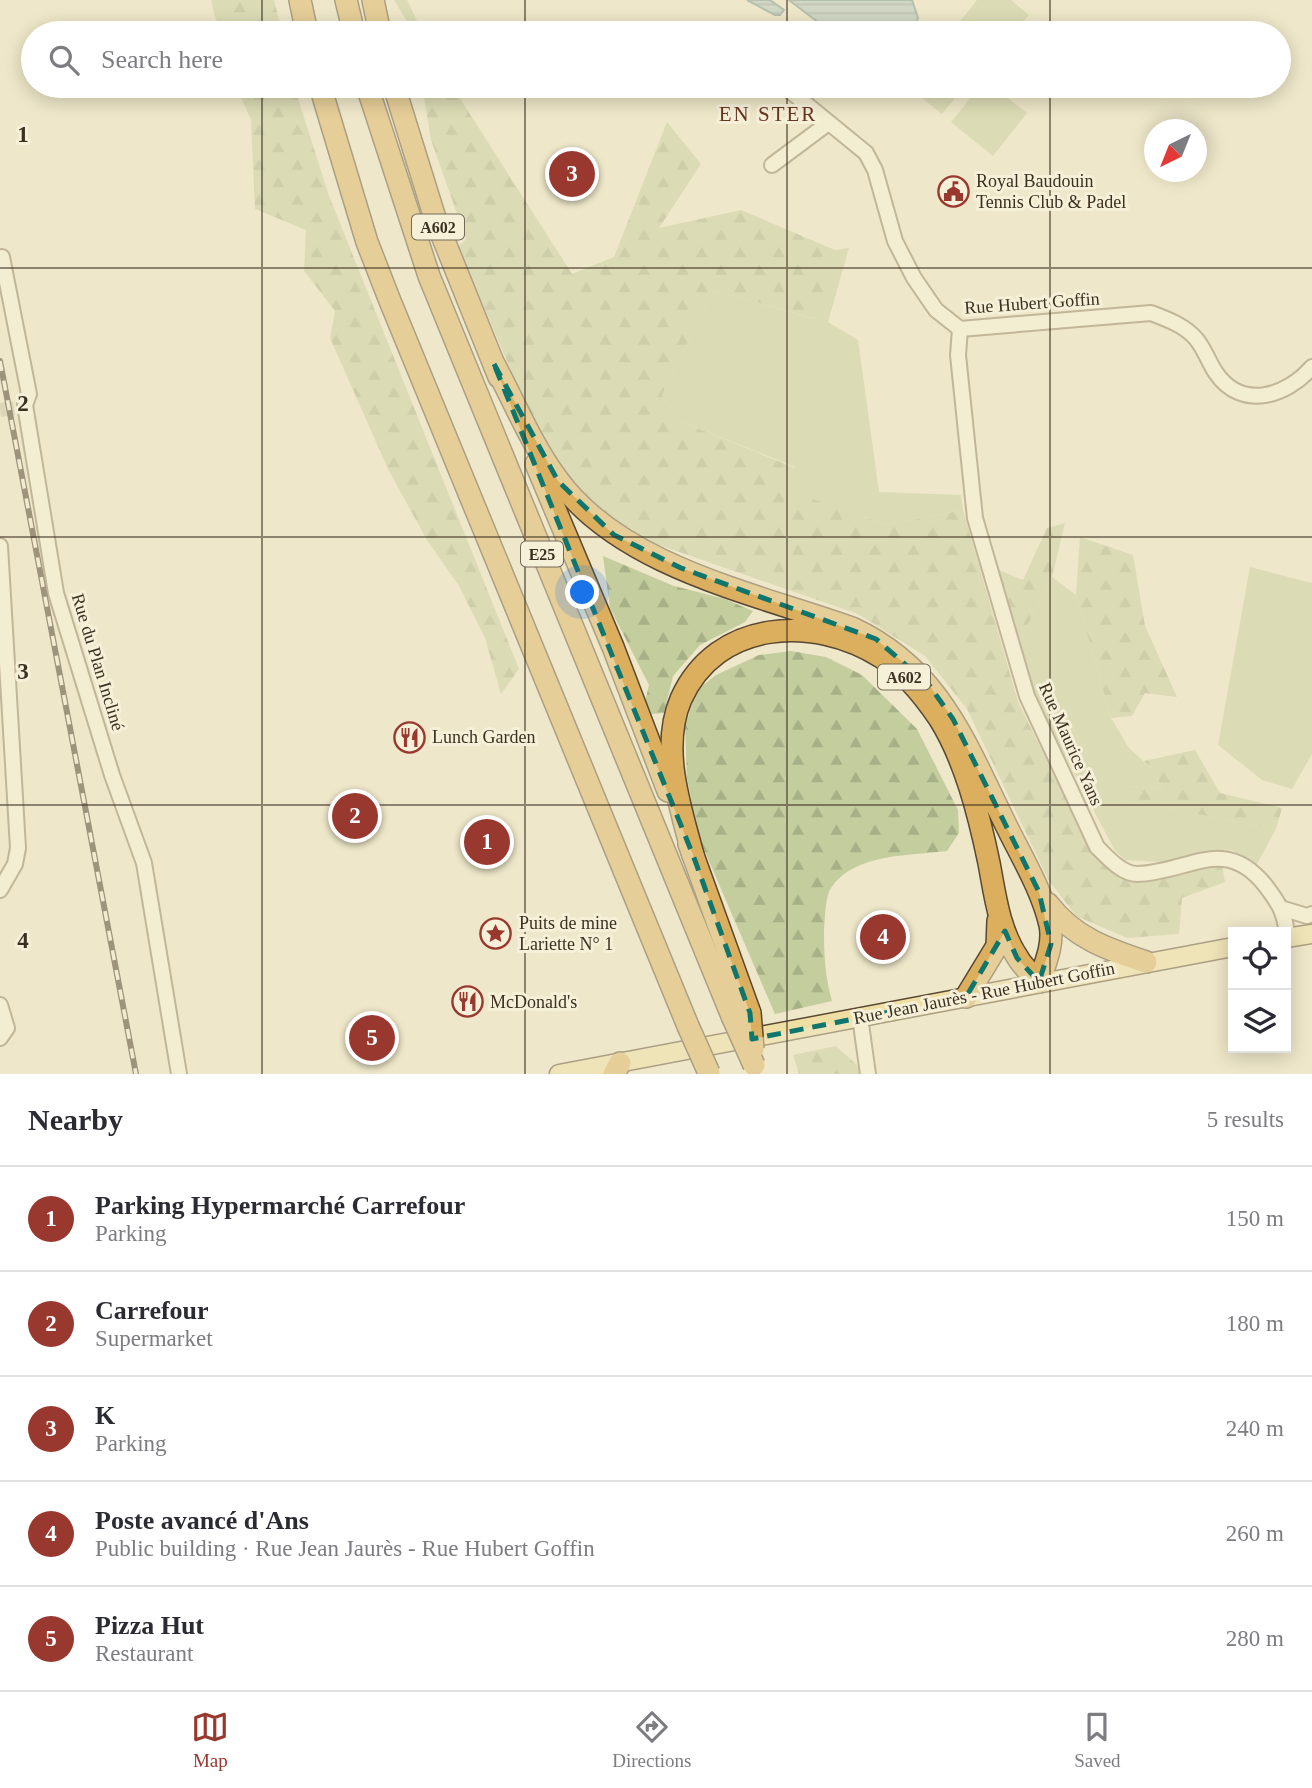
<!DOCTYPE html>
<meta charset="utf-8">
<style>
body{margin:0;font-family:"Times New Roman",serif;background:#f2f2f3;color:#2b2b33}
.controls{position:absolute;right:21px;bottom:21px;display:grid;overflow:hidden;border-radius:0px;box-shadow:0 4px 18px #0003}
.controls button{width:63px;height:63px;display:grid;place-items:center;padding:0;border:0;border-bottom:2px solid #e1e1e2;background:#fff;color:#2b2b33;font:35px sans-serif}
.compass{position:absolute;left:1144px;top:119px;width:63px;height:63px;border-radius:50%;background:#fff;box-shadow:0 4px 18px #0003;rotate:223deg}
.you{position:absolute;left:583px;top:593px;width:24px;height:24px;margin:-18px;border:5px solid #fff;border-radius:50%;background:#1a73e8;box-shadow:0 0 0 10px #1a73e833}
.badge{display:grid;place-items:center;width:46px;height:46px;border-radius:50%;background:#99382e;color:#fff;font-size:23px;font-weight:700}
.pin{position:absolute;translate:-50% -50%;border:4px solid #fff;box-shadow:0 2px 7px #0006}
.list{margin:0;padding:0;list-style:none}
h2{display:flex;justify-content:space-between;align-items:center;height:91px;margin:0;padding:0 28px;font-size:30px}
h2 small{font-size:23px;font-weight:400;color:#7c7c81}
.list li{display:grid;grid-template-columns:46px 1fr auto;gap:21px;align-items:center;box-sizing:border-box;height:105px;padding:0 28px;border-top:2px solid #e1e1e2}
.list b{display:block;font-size:26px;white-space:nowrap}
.list p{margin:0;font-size:23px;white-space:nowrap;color:#7c7c81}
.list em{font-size:23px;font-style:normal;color:#7c7c81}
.icon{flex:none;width:38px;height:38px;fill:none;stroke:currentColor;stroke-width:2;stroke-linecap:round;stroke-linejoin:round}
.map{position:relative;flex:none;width:1312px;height:1074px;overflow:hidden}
.search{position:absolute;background:#fff;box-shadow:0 4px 18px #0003;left:21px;right:21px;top:21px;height:77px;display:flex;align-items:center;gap:18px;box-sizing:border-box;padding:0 24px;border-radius:38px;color:#7c7c81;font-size:26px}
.sheet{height:616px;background:#fff}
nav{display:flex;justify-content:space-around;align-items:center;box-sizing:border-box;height:98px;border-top:2px solid #e1e1e2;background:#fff;font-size:19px;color:#7c7c81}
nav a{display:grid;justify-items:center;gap:4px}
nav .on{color:#99382e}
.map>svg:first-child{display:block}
.green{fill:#c3cd9d}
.forest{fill:url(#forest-firs)}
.water{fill:url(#water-rules);stroke:#70918c;stroke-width:2}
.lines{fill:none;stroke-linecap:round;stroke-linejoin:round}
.minor-tunnel{stroke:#cac2a7;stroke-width:14;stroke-dasharray:14 7;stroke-linecap:butt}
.minor-casing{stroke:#8b7a5e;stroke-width:18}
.major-casing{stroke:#594832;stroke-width:21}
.highway-casing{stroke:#594832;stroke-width:24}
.minor{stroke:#f9f3dd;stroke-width:14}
.major{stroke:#f0dfa3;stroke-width:18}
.highway{stroke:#dbaf5d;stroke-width:21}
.rail-casing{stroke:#3c3021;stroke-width:6}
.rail{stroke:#f6f0d9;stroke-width:3.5;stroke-dasharray:10;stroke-linecap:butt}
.highway-bridge-casing{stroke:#594832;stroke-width:24;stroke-linecap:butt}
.highway-bridge{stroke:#dbaf5d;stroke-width:21}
.marked{fill:none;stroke:#0f766e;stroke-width:5;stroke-dasharray:14 9;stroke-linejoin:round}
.grid{fill:none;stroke:#3c3021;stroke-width:2;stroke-opacity:0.55}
.labels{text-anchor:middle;stroke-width:6;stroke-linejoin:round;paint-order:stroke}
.shield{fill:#f6f0d9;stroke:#746a58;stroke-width:2}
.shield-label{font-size:16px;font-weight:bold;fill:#3c3021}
.poi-label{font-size:18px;fill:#3c3021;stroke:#f6f0d9;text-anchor:start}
.street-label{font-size:18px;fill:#3c3021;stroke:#f6f0d9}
.quarter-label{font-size:21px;letter-spacing:2px;fill:#683621;stroke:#f6f0d9}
.grid-label{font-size:23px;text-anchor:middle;font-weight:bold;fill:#3c3021;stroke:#f6f0d9;stroke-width:6;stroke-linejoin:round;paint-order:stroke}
</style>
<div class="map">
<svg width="1312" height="1074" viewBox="0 0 1312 1074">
<defs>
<pattern id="forest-firs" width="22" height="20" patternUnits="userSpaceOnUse" patternTransform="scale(1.75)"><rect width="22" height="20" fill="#c3cd9d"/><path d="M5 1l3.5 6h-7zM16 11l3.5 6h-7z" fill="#a8b087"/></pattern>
<pattern id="water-rules" width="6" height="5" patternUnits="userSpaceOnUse" patternTransform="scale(1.75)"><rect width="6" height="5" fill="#aac3be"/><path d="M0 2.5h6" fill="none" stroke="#8c9f9a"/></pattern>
</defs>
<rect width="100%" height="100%" fill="#eee7c9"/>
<g class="green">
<path d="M977,0H1011L1029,15L1013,33H967L957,25Z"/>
<path d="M907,86H965L942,114Z"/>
<path d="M980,86H992L1027,113L993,156L951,122Z"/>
<path d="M849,248L828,322L858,340L879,492L961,495L963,510L887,525L786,490L795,467L680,421L662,395L714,290L815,319L835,250Z"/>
<path d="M1250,567L1312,583V754L1292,789L1262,780L1218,745Z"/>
<path d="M1052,577L1076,595L1111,718L1129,748L1155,772L1162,789L1131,786L1119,799L1276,829L1257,864L1231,850L1161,862L1125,860L1114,849L1035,699L1020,640Z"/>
</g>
<g class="forest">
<path d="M211,0H274L282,33H219Z"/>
<path d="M394,0H407L423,33H414Z"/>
<path d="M236,86H294L329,196L519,669L501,694L485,638L459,586L427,540L388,469L330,338L335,311L304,271L306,230L255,209L251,120Z"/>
<path d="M422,86H452L572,274L614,257L667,122L701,164L659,228L741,210L835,250L816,319L714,290L662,395L680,421L795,468L787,490L887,525L963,510L1018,702L1093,853C1132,893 1173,877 1222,865L1225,882L1182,898L1179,934L1127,938L1076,916L1048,879L967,709L925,656L858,614L636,537L581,492L538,433L458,247L466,239L431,140Z"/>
<path d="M1065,523L1052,577L1020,640L1007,607L999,570L1023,580L1047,528Z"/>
<path d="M1080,537L1133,555L1145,626L1177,697L1145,693L1132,716L1111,718L1076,595Z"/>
<path d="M603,556L674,586L725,599L753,611L745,622L700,645L673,676L664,713L652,714L644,706L649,685L610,608Z"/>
<path d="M791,651L826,657L862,675L917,729L958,810L959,833L947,851C909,856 854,853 831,888C825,897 825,920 824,931C824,956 825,976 832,1001L775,1014L699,838L687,778L685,726L697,690L716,675L759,655Z"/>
<path d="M1195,750L1220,793L1282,808L1276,829L1118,799L1131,786L1162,789L1155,772L1144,761Z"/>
<path d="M836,1046L857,1065L859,1074H799L793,1055Z"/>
</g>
<g class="water">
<path d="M747,0H770L784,10L780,15H775Z"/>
<path d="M789,0H912L918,18L912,33H832Z"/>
</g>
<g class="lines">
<path class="minor-tunnel" d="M0,410L15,408"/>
<defs>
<g id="minor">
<path d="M784,86L866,153L875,170L895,241L914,278L936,310L960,329L1151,313C1167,319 1186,326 1197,340C1205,350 1209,363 1216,373C1242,411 1287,396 1312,367"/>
<path d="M772,165L827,124"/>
<path d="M2,257L29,394L25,405L56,593L112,775L144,863L179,1074"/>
<path d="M960,329L958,355L975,518L1027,696L1097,847C1107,857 1122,874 1137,874C1188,873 1224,834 1265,885C1281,906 1284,912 1288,938"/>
<path d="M0,546L18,848L15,864L0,890"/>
<path d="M1284,909L1307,916L1312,914"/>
<path d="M0,1005L7,1028L0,1038"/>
<path d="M860,1017L868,1074"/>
</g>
<g id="major">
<path d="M1286,938L1312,934"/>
<path d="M559,1074L1233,947"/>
</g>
<g id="highway">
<path d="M300,0L307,33"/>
<path d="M346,0L354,33"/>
<path d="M373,0L380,33"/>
<path d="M320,86L367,242L390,301L688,1026"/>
<path d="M367,86L429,276L732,1016"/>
<path d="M394,86L435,218L499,377"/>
<path d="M494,364C515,403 531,444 558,480C622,567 754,593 852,628C939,668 965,742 1005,823C1021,856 1042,890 1050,925C1054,944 1045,964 1039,982C1032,974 1023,967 1018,958C999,930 995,895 989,863C979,815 965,759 939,718C924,696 904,671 881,657C814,615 717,619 681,699C660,748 680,806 693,855"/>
<path d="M536,464L613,647L668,791"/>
<path d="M689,844L750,1013"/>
<path d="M1048,904C1074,938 1107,949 1146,962"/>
<path d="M966,997L997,946L998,921"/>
<path d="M614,1074L620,1063"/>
</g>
</defs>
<use href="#minor" class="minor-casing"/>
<use href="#major" class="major-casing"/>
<use href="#highway" class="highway-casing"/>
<use href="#minor" class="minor"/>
<use href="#major" class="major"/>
<use href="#highway" class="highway"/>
<defs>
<path id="rail" d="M0,361L136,1074"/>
</defs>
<use href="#rail" class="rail-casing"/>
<use href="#rail" class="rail"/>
<defs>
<g id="highway-bridge">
<path d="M750,1013L753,1049"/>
<path d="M732,1016L754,1065"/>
<path d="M688,1026L709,1073"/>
</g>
</defs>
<use href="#highway-bridge" class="highway-bridge-casing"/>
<use href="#highway-bridge" class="highway-bridge"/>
</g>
<path d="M0 0H1312V1074H0ZM494,364L558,481L614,535L681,568L876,639L929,685L953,719L1039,892L1051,944L1039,982L1017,958L1005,931L966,997L752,1039L750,1013L693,855Z" fill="#eee7c9" fill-opacity=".55" fill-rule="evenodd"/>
<path class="marked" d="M494,364L558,481L614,535L681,568L876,639L929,685L953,719L1039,892L1051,944L1039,982L1017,958L1005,931L966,997L752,1039L750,1013L693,855Z"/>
<path class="grid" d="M262,0V33M525,0V33M787,0V33M1050,0V33M262,86V1074M525,86V1074M787,86V1074M1050,86V1074M0,268H1312M0,537H1312M0,805H1312"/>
<defs>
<symbol id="civic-ring" viewBox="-11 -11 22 22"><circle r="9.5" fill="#f6f0d9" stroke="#99382e" stroke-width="1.5"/><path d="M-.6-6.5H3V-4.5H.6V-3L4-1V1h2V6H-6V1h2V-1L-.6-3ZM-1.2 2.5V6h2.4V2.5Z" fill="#99382e"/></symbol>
<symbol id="restaurant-ring" viewBox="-11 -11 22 22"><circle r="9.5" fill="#f6f0d9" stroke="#99382e" stroke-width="1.5"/><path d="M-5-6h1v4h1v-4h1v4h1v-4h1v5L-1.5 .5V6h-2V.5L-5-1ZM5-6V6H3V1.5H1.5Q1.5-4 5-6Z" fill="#99382e"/></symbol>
<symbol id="sight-ring" viewBox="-11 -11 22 22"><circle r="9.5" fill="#f6f0d9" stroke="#99382e" stroke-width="1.5"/><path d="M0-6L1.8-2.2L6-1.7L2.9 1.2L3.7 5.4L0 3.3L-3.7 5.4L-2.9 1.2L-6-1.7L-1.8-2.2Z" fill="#99382e"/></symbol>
</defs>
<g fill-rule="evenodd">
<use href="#civic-ring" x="936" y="174" width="35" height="35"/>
<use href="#restaurant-ring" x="392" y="720" width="35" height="35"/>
<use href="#sight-ring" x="478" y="916" width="35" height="35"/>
<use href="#restaurant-ring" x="450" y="984" width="35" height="35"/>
</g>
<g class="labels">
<g class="shield">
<rect x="412" y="214.5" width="52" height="25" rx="5"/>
<rect x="521" y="541.5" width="42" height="25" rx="5"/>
<rect x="878" y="664.5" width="52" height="25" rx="5"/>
</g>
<g class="shield-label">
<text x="438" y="233">A602</text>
<text x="542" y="560">E25</text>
<text x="904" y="683">A602</text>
</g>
<g class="poi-label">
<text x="976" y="187">Royal Baudouin<tspan x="976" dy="21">Tennis Club &amp; Padel</tspan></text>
<text x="432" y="743">Lunch Garden</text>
<text x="519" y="929">Puits de mine<tspan x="519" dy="21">Lariette N° 1</tspan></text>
<text x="490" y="1008">McDonald's</text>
</g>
<g class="street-label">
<text transform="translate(1032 303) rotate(-4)" y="6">Rue Hubert Goffin</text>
<text transform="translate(98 662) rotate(73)" y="6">Rue du Plan Incliné</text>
<text transform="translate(1071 744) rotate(66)" y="6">Rue Maurice Yans</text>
<text transform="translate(984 993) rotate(-11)" y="6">Rue Jean Jaurès - Rue Hubert Goffin</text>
</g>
<g class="quarter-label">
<text x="768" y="121">EN STER</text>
</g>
</g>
<g class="grid-label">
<text x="23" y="142">1</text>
<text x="23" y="411">2</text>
<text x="23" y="679">3</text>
<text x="23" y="948">4</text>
</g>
</svg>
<div class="controls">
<button><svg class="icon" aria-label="locate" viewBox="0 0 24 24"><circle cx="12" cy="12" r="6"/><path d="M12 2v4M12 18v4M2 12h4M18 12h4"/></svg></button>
<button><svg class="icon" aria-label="layers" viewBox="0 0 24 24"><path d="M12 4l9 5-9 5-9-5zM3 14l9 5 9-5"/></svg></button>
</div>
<svg class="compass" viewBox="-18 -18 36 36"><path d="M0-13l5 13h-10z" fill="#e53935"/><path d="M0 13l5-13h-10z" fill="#7c7c81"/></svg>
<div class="you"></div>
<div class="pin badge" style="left:487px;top:842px">1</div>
<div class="pin badge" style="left:355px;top:816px">2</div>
<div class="pin badge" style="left:572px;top:174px">3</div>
<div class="pin badge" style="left:883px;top:937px">4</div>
<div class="pin badge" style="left:372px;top:1038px">5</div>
<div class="search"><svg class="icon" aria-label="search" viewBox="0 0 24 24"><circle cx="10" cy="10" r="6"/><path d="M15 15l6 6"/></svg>Search here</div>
</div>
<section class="sheet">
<h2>Nearby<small>5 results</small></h2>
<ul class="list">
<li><span class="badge">1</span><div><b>Parking Hypermarché Carrefour</b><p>Parking</p></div><em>150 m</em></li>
<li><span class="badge">2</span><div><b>Carrefour</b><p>Supermarket</p></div><em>180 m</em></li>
<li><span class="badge">3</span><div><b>K</b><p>Parking</p></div><em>240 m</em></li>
<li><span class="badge">4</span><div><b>Poste avancé d'Ans</b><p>Public building · Rue Jean Jaurès - Rue Hubert Goffin</p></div><em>260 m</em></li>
<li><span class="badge">5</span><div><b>Pizza Hut</b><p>Restaurant</p></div><em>280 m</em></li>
</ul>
</section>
<nav>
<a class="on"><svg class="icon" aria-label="map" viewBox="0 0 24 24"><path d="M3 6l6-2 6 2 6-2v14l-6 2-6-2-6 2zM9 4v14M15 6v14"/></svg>Map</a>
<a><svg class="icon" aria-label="directions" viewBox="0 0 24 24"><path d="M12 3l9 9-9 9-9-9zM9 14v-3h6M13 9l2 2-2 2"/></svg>Directions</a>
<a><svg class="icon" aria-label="saved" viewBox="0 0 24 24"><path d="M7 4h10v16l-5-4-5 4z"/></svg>Saved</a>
</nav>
